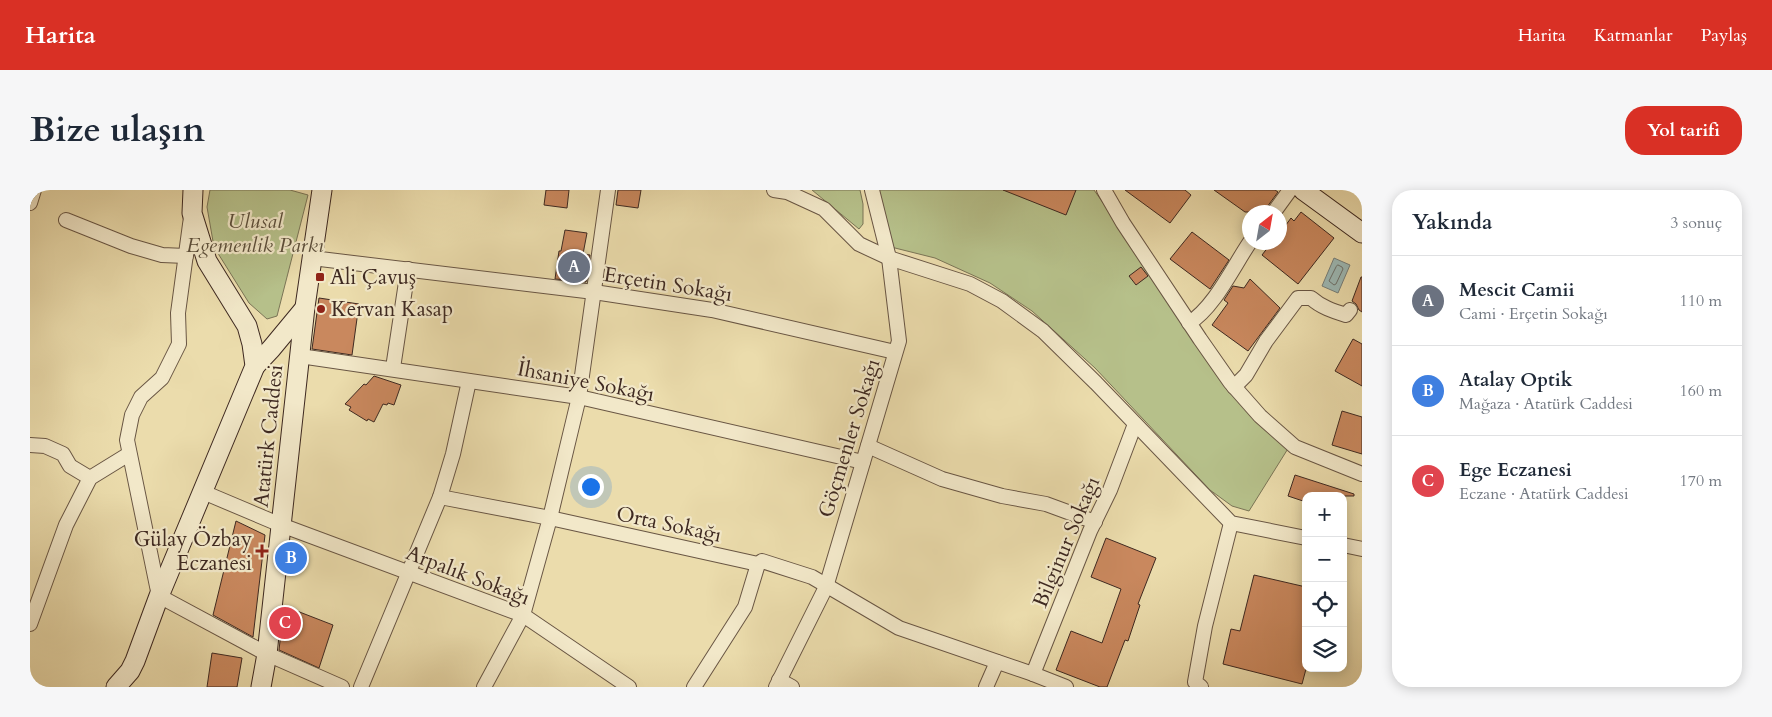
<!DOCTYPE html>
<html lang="tr">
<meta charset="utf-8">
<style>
body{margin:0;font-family:Cardo,serif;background:#f6f6f7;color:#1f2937}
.controls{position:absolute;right:15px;bottom:15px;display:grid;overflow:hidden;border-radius:10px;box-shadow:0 2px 12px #0003}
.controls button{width:45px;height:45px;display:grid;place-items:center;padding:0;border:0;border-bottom:1px solid #e0e1e3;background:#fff;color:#1f2937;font:25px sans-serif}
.compass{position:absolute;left:1212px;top:15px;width:45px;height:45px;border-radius:50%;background:#fff;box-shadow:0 2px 12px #0003;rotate:31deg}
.you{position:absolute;left:560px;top:296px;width:18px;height:18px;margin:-12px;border:4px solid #fff;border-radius:50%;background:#1a73e8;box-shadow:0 0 0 8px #1a73e833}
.badge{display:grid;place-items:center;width:32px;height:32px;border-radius:50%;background:#d93025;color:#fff;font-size:16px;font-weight:700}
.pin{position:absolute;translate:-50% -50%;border:2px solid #fff;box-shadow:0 1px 5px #0006}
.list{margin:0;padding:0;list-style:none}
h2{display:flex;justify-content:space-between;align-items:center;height:65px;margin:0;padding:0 20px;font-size:21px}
h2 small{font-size:16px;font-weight:400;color:#747a83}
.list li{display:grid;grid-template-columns:32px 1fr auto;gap:15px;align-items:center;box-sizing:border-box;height:90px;padding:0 20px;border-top:1px solid #e0e1e3}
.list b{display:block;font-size:19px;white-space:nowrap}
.list p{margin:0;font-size:16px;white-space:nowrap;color:#747a83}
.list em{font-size:16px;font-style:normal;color:#747a83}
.icon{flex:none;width:28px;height:28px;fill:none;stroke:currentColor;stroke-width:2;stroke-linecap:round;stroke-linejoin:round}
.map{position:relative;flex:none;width:1332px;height:497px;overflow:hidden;border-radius:20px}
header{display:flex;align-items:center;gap:30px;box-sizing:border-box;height:70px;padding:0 25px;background:#d93025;color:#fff}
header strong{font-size:24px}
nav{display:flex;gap:28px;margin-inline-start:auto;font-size:18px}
.intro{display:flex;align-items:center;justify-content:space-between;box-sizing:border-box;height:120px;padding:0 30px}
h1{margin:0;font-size:35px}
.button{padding:12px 22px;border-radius:20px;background:#d93025;color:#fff;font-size:18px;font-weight:700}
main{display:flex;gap:30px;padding:0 30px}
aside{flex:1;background:#fff;border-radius:20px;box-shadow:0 2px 12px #0003}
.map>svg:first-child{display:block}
.green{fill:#b6c08a;stroke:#7a7456}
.water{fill:#9db9b5;stroke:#777f7a}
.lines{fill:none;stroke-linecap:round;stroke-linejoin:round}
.shore{stroke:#6e716b;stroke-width:1}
.building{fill:#c9885e;stroke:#3e2921}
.street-casing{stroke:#695644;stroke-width:16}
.secondary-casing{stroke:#3e2921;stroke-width:21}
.street{stroke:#f2e8c9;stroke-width:14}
.secondary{stroke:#f2e8c9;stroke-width:19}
.poi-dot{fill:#8f2418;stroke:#f2e8c9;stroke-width:2}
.labels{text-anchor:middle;stroke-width:4.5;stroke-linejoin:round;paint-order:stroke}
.park-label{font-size:21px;font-style:italic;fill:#5c4f3b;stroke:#f2e8c9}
.poi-label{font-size:21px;fill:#3e2921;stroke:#f2e8c9;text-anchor:start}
.street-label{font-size:21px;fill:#3e2921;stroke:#f2e8c9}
</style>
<header>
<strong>Harita</strong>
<nav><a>Harita</a><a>Katmanlar</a><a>Paylaş</a></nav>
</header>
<div class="intro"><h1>Bize ulaşın</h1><a class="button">Yol tarifi</a></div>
<main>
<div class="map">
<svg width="1332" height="497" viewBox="0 0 1332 497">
<rect width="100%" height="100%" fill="#ebdcac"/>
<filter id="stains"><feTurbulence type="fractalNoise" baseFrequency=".004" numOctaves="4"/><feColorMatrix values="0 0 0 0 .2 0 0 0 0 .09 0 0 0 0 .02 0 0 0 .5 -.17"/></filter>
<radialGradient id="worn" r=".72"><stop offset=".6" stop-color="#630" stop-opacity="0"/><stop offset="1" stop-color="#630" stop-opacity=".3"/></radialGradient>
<g class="green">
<path d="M180,0H260L278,5L247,126L237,129L219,113L184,57L177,17Z"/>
<path d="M782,0H830L833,14V34L829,39Z"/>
<path d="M849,0H1064L1141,110L1259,257L1219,321L1202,316L1180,300L1065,178L1002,121L960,93L905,68L861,57Z"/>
</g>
<path class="water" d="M1304,68L1320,75L1308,103L1292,96Z"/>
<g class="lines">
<path class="shore" d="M1308,75L1312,77L1313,79L1306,94L1304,95L1299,91L1306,77Z"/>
</g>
<g class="building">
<path d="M516,0H539L537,18L514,15Z"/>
<path d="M588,0H611L608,18L586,15Z"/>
<path d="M973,0H1046L1036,25Z"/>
<path d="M1095,0H1155L1161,5L1140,33Z"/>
<path d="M1184,0H1245L1248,2L1237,17L1235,22H1215Z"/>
<path d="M1271,22L1304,48L1268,94L1232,65L1242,52H1250V43L1261,28L1264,31Z"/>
<path d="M535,40L557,43L553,64L560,65L556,92L525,89L529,61H531Z"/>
<path d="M1162,42L1199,70L1180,99L1140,69Z"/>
<path d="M1111,77L1118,86L1106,95L1099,86Z"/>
<path d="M1331,87H1332V122L1329,120L1326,114L1322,111Z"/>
<path d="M1220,89L1250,118L1218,161L1182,135L1198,113L1194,110L1203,96L1214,98Z"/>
<path d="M289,108L329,114L322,165L282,159Z"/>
<path d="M1323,149L1332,154V196L1305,181Z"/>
<path d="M344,186L371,195L364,215L358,213L357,215L353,214L344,232L338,229L337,231L319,220L321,217L315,214L334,194L336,195Z"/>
<path d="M1312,221L1332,227V264L1302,255Z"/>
<path d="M1265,285L1324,304V306H1276V312L1258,306Z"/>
<path d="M206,331L235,345L223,447L183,425Z"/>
<path d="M1076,348L1126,368L1108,414L1110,415L1098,451L1095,450L1077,497H1070L1026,480L1041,441L1072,453L1091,399L1061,387Z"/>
<path d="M1224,385L1276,397V479L1272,494L1193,474L1201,439L1210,441Z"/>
<path d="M254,416L303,435L289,478L249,460Z"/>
<path d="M182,463L212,468L207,497H177Z"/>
</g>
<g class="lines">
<defs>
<g id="street">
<path d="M744,0L757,2L794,19L829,54L859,68L940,94L972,111L1013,141L1066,193L1201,333L1276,348"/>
<path d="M1074,0L1093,33L1170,149L1200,192L1230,226L1265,257L1332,284"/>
<path d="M0,13L4,0"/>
<path d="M1244,22L1260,0"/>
<path d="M161,27L148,123L149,154L132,188L111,207L102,225L97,250L129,406L237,464L312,497"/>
<path d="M36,30L101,56L132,65L156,66"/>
<path d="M282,68L564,102L682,120L865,162"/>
<path d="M1159,133C1184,118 1203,77 1220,52"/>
<path d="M270,166L549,207L833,272"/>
<path d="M363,178L378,79"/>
<path d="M1204,197L1216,185L1236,151L1268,108H1281C1291,117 1303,121 1316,125L1320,120"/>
<path d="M0,255L15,256L33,264L40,276L60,288"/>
<path d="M838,256L912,289L972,306L1016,314L1065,332"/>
<path d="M173,302L251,335L493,425L599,497"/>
<path d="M410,307L520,328L728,374L732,371L782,387L869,438L1003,484L1036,497"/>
<path d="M1313,355L1332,359"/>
<path d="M0,434L36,335L60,288L99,264"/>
<path d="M1003,484L1060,341L1080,300L1105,234"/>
<path d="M749,490L762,497"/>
<path d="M331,497L410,307L423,264L439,191"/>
<path d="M454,497L493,425L520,328L549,207L578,0"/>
<path d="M664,497L715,417L728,374"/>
<path d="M746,497L796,397L869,151L859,68L842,0"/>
<path d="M956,497L967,472"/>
<path d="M1171,497L1165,492L1175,436L1201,333"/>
</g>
<g id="secondary">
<path d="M1273,0L1332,43"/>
<path d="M225,176L241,159L275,118"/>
<path d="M86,497L100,481L105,471L129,406L225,176L222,154L217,136L177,71L162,23L163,0"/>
<path d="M231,497L237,464L275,117L292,0"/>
</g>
</defs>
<use href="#street" class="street-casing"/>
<use href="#secondary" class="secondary-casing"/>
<use href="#street" class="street"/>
<use href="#secondary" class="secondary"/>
</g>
<g class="poi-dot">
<rect x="285" y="82" width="10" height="10" rx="2.5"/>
<circle cx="291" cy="119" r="5"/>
<path d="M229.5 353.5h5v5h5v5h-5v5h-5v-5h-5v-5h5z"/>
</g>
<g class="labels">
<g class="park-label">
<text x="225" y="38">Ulusal<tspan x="225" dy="24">Egemenlik Parkı</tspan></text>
</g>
<g class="poi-label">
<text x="300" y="94">Ali Çavuş</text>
<text x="301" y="126">Kervan Kasap</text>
<text x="222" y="356" text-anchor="end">Gülay Özbay<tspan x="222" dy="24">Eczanesi</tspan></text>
</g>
<g class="street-label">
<text transform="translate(638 94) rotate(9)" y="7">Erçetin Sokağı</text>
<text transform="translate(556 191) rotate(11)" y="7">İhsaniye Sokağı</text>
<text transform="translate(238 246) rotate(-84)" y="7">Atatürk Caddesi</text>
<text transform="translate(819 248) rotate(-73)" y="7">Göçmenler Sokağı</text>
<text transform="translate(639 334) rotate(12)" y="7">Orta Sokağı</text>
<text transform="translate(1036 352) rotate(-67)" y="7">Bilginur Sokağı</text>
<text transform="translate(438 385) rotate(21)" y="7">Arpalık Sokağı</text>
</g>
</g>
<rect width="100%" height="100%" filter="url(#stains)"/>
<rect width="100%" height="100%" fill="url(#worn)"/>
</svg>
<div class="controls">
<button>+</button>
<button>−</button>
<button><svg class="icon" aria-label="locate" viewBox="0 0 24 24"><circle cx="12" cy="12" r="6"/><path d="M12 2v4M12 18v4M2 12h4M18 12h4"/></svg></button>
<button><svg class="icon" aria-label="layers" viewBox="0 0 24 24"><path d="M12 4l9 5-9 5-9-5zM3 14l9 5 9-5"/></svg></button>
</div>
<svg class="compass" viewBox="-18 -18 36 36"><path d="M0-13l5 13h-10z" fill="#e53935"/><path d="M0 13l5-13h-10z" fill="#747a83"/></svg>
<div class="you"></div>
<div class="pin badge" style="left:544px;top:77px;background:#6b7280">A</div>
<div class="pin badge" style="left:261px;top:368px;background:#3f7fe0">B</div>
<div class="pin badge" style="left:255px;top:433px;background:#e0444e">C</div>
</div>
<aside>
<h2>Yakında<small>3 sonuç</small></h2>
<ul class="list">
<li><span class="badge" style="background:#6b7280">A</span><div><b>Mescit Camii</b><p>Cami · Erçetin Sokağı</p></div><em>110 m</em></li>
<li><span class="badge" style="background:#3f7fe0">B</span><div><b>Atalay Optik</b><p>Mağaza · Atatürk Caddesi</p></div><em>160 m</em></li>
<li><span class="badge" style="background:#e0444e">C</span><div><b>Ege Eczanesi</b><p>Eczane · Atatürk Caddesi</p></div><em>170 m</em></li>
</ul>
</aside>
</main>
